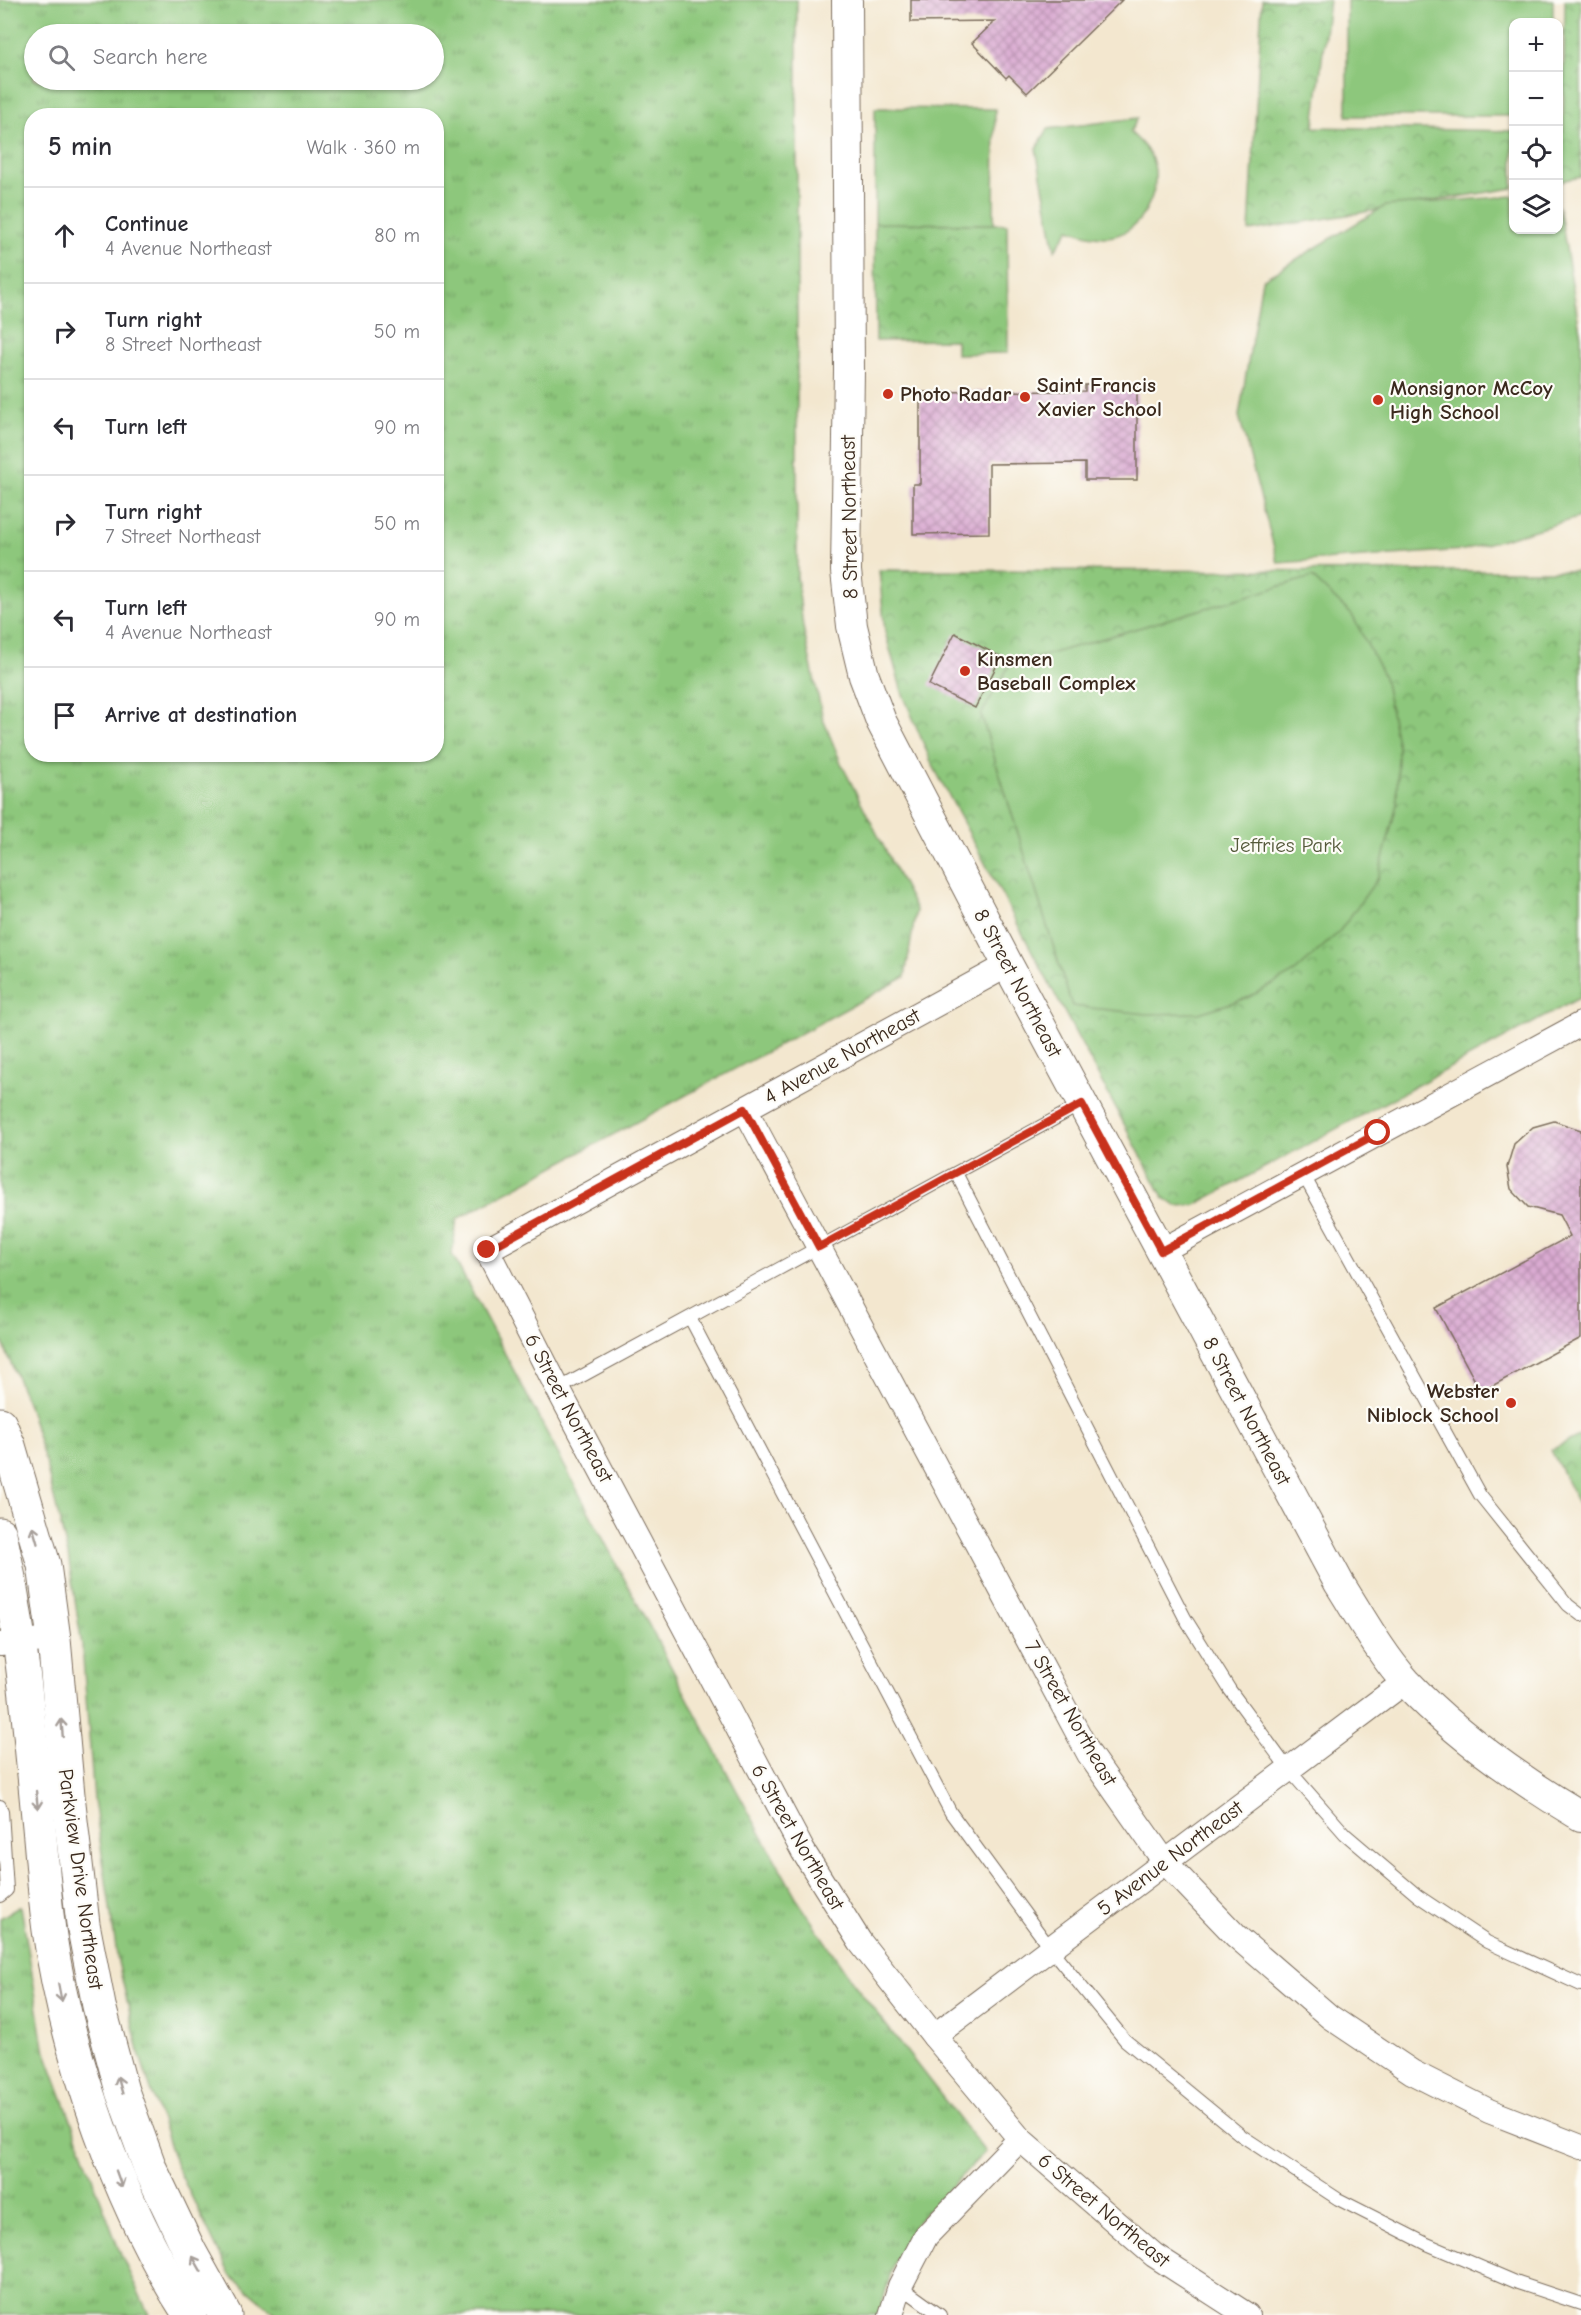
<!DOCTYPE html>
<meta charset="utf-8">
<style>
body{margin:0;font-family:"Comic Neue",sans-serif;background:#f7f7f7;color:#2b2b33}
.controls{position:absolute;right:18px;top:18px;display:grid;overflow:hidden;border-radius:12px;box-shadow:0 2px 4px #0004}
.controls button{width:54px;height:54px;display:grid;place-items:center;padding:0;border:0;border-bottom:2px solid #e1e1e2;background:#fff;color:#2b2b33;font:30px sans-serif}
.stop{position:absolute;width:18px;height:18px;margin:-14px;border:4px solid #c8321e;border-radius:50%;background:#fff}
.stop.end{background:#c8321e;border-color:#fff;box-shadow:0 2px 6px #0008}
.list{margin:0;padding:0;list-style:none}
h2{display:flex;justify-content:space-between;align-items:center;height:78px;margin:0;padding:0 24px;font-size:26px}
h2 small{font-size:20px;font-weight:400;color:#7c7c81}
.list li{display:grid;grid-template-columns:39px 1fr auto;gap:18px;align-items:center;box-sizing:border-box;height:96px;padding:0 24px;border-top:2px solid #e1e1e2}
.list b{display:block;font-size:22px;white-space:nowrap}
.list p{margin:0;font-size:20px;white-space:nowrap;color:#7c7c81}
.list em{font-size:20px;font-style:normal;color:#7c7c81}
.icon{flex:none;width:33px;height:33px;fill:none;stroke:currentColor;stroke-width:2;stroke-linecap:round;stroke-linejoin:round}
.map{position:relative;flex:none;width:1581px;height:2315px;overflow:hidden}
.search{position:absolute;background:#fff;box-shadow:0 2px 4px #0004;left:24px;top:24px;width:420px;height:66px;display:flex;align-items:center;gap:15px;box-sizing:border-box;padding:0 21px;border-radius:33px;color:#7c7c81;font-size:22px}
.panel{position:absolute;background:#fff;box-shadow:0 2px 4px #0004;left:24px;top:108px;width:420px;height:654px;border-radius:24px}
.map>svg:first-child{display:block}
.grass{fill:url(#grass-tufts);stroke:#64784d;stroke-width:1.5;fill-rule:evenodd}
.park{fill:url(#park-crowns);stroke:#64784d;stroke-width:1.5}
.pitch{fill:#8dc77c;stroke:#64784d;stroke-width:1.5}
.building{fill:url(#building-cross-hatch)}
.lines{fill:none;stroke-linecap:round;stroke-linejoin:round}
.service-casing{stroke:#7b6c5c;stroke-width:14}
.minor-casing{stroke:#7b6c5c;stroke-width:26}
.tertiary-casing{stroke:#7b6c5c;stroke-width:32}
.secondary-casing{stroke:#7b6c5c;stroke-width:35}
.service{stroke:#fff;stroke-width:12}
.minor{stroke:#fff;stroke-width:24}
.tertiary{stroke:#fff;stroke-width:30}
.secondary{stroke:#fff;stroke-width:33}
.oneway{stroke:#a79f9a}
.route{stroke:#c8321e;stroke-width:8}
.poi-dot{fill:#c8321e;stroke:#fdfcf7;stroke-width:2}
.labels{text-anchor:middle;stroke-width:4.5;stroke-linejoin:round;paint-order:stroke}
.poi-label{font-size:21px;font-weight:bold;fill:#3b2a1e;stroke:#fdfcf7;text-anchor:start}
.street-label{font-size:21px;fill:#3b2a1e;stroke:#fdfcf7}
.park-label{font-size:21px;fill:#54593a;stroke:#fdfcf7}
</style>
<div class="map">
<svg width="1581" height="2315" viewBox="0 0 1581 2315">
<defs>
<pattern id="grass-tufts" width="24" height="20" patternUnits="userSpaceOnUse" patternTransform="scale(1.5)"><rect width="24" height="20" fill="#8dc77c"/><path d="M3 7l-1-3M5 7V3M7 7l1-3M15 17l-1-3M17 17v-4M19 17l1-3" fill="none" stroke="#74a265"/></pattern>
<pattern id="park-crowns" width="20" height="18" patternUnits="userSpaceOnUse" patternTransform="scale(1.5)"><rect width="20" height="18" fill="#8dc77c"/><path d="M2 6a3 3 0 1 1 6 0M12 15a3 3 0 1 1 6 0" fill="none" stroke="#74a265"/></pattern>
<pattern id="building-cross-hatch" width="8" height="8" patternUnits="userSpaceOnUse" patternTransform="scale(1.5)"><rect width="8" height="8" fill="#daabd2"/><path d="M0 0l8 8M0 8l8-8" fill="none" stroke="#b28baa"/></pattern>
</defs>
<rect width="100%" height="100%" fill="#fdfcf7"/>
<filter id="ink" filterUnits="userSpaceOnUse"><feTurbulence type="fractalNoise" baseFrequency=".0167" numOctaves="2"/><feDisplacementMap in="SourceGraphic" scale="12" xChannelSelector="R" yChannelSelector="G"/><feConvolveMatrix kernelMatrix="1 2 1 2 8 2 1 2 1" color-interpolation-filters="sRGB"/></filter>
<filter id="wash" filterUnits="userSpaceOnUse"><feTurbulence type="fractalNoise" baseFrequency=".008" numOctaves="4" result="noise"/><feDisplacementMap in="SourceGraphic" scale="24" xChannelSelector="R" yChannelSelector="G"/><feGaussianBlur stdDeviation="1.35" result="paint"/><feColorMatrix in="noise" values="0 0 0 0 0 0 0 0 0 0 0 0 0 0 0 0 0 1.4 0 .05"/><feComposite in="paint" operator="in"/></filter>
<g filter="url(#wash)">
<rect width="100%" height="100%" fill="#f3e7cf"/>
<g class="grass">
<path d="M0,0H797V576L803,627L823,719L841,763L916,910L905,977L457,1219L452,1254L737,1791L800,1904L851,1980L985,2152L914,2225L893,2265L879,2315H277L230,2275L175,2163L140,2056L118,1962L94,1800L82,1646L68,1555L45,1461L28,1405L0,1336ZM34,34H434V80H34ZM32,116H436V754H32Z"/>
<path d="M21,1906L44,2047L121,2255L149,2315H0V2058L5,2040L0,2008V1918Z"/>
</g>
<g class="park">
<path d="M1262,0H1329L1314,127L1513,131V188L1249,231Z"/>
<path d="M1565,0H1581V177L1559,181V131H1563Z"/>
<path d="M875,223L1007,224L1008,353L956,354V340L876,341Z"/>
<path d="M879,570L1581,571V997L1195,1205L1176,1206L1163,1197L931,762L902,692L885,632Z"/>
<path d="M1581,1435V1509L1551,1450Z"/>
</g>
<g class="pitch">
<path d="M1347,0H1553V22H1514L1513,116H1347Z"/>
<path d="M875,108L995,109L994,224L875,223Z"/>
<path d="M1138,118L1130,132C1141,142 1153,154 1155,170C1158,195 1141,230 1114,236C1098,239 1083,234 1069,229L1055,250L1036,149L1048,129Z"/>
<path d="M1513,196L1514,230H1558L1559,206L1581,337V517L1464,550L1278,563L1239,416L1262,280L1385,206Z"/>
<path d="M1312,577L1352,615L1384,677L1398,747L1397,804L1378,878L1339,932L1295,972L1247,998L1199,1013L1147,1014L1072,1006L981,715L1009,666Z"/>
</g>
<g id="blocks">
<g class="building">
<path d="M911,0H1122L1027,93L1009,75L1006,78L972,43L995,21L911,22Z"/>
<path d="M1137,384V480H1085V463L989,464V533L913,534V484H920V392L1085,391V385Z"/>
<path d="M955,633L1001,657L975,708L929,685Z"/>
<path d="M1554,1121L1581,1130V1338L1481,1392L1436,1308L1570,1236L1559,1215L1528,1207L1511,1189L1507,1167L1514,1144L1533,1127Z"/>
</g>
</g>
</g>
<g filter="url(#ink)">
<use href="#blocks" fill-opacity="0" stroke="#7b6c5c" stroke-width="1.5"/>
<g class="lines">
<defs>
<g id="service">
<path d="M956,1173L1185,1618L1230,1690L1288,1769L1345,1834L1418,1896L1487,1942L1581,1985"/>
<path d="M1303,1174L1480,1495L1568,1605L1581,1615"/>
<path d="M690,1318L951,1813L1050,1948L1125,2040L1242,2136L1338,2199L1427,2244L1518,2283L1581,2304"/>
<path d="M558,1389L1082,1104"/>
<path d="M0,1806L2,1811L7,1890L0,1896"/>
<path d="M900,2286L940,2315"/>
</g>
<g id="minor">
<path d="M1008,965L487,1250L558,1389L803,1851L860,1942L934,2036L1020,2139L1154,2255L1247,2315"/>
<path d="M745,1109L1089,1754L1165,1862L1236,1936L1330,2017L1412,2072L1489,2111L1581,2147"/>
<path d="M1161,1251L1581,1024"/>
<path d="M0,1644L54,1639"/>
<path d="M934,2036L1406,1681"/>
<path d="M891,2315L900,2286L926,2236L1020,2139"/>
</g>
<path id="tertiary" d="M847,0L849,371L846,571L852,626L864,676L881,721L1008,965L1339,1583C1360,1616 1380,1653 1406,1682C1455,1734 1520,1780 1581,1816"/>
<g id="secondary">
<path d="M0,1424L9,1446L44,1565L54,1639L68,1795L83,1924L99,2006L122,2091L150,2168L190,2252L225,2315"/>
<path d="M0,1534C21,1627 29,1722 38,1817C42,1855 44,1893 49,1930C67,2056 120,2208 190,2315"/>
</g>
</defs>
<use href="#service" class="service-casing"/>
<use href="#minor" class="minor-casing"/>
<use href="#tertiary" class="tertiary-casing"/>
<use href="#secondary" class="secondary-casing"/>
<use href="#service" class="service"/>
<use href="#minor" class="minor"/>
<use href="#tertiary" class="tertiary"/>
<use href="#secondary" class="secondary"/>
</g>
<defs><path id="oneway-shaft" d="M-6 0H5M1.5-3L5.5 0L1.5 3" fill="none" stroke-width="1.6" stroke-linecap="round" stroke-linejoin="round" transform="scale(1.5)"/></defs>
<g class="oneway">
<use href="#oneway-shaft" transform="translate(35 1535) rotate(-106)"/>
<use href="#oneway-shaft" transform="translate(62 1728) rotate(-95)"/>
<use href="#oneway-shaft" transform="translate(37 1800) rotate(84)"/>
<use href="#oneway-shaft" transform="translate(60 1993) rotate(79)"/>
<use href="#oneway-shaft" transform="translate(120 2085) rotate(-106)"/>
<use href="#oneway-shaft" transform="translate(119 2179) rotate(70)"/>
<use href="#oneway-shaft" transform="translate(197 2264) rotate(-120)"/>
</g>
</g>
<g class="lines" filter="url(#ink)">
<path class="route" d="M487,1250L745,1109L819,1247L1082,1104L1161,1251L1378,1133"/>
</g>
<g class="poi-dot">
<circle cx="888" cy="394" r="6"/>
<circle cx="1025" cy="397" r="6"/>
<circle cx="1378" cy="400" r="6"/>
<circle cx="965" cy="671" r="6"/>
<circle cx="1511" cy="1403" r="6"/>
</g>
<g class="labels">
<g class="poi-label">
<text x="1037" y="392">Saint Francis<tspan x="1037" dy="24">Xavier School</tspan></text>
<text x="1390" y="395">Monsignor McCoy<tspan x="1390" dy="24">High School</tspan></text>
<text x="900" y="401">Photo Radar</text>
<text x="977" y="666">Kinsmen<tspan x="977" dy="24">Baseball Complex</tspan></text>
<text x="1499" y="1398" text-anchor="end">Webster<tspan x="1499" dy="24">Niblock School</tspan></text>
</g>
<g class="street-label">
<text transform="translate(849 517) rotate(-91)" y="7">8 Street Northeast</text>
<text transform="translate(1018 983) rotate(62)" y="7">8 Street Northeast</text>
<text transform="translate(842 1056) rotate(-29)" y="7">4 Avenue Northeast</text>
<text transform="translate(569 1408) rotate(62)" y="7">6 Street Northeast</text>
<text transform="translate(1247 1411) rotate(62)" y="7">8 Street Northeast</text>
<text transform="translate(1071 1713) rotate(60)" y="7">7 Street Northeast</text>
<text transform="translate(798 1837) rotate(60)" y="7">6 Street Northeast</text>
<text transform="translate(1170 1858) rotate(-37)" y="7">5 Avenue Northeast</text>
<text transform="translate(81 1879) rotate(82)" y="7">Parkview Drive Northeast</text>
<text transform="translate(1104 2210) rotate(40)" y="7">6 Street Northeast</text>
</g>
<g class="park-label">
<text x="1286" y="852">Jeffries Park</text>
</g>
</g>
</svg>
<div class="controls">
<button>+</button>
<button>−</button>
<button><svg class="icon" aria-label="locate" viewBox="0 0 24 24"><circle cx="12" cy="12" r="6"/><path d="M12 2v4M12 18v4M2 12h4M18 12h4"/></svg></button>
<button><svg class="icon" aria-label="layers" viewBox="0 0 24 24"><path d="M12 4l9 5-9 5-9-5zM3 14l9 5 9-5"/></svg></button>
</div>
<div class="stop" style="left:1378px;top:1133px"></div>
<div class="stop end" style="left:487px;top:1250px"></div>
<div class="search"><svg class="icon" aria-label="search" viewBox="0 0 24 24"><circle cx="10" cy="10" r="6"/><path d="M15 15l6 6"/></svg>Search here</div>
<section class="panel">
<h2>5 min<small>Walk · 360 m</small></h2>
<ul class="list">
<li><svg class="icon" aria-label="ahead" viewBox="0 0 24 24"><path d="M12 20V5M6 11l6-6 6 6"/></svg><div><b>Continue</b><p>4 Avenue Northeast</p></div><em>80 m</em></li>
<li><svg class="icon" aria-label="right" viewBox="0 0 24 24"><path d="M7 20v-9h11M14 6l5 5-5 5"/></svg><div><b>Turn right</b><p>8 Street Northeast</p></div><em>50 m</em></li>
<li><svg class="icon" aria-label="left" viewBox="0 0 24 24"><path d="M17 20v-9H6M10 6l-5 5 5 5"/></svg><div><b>Turn left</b></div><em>90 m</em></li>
<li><svg class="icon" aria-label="right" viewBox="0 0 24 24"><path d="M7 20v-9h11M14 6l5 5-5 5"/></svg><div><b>Turn right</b><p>7 Street Northeast</p></div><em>50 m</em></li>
<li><svg class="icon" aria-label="left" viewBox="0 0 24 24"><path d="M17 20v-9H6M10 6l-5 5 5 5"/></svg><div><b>Turn left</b><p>4 Avenue Northeast</p></div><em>90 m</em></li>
<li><svg class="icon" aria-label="arrive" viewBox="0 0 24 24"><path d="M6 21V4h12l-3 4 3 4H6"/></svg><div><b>Arrive at destination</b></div></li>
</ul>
</section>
</div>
